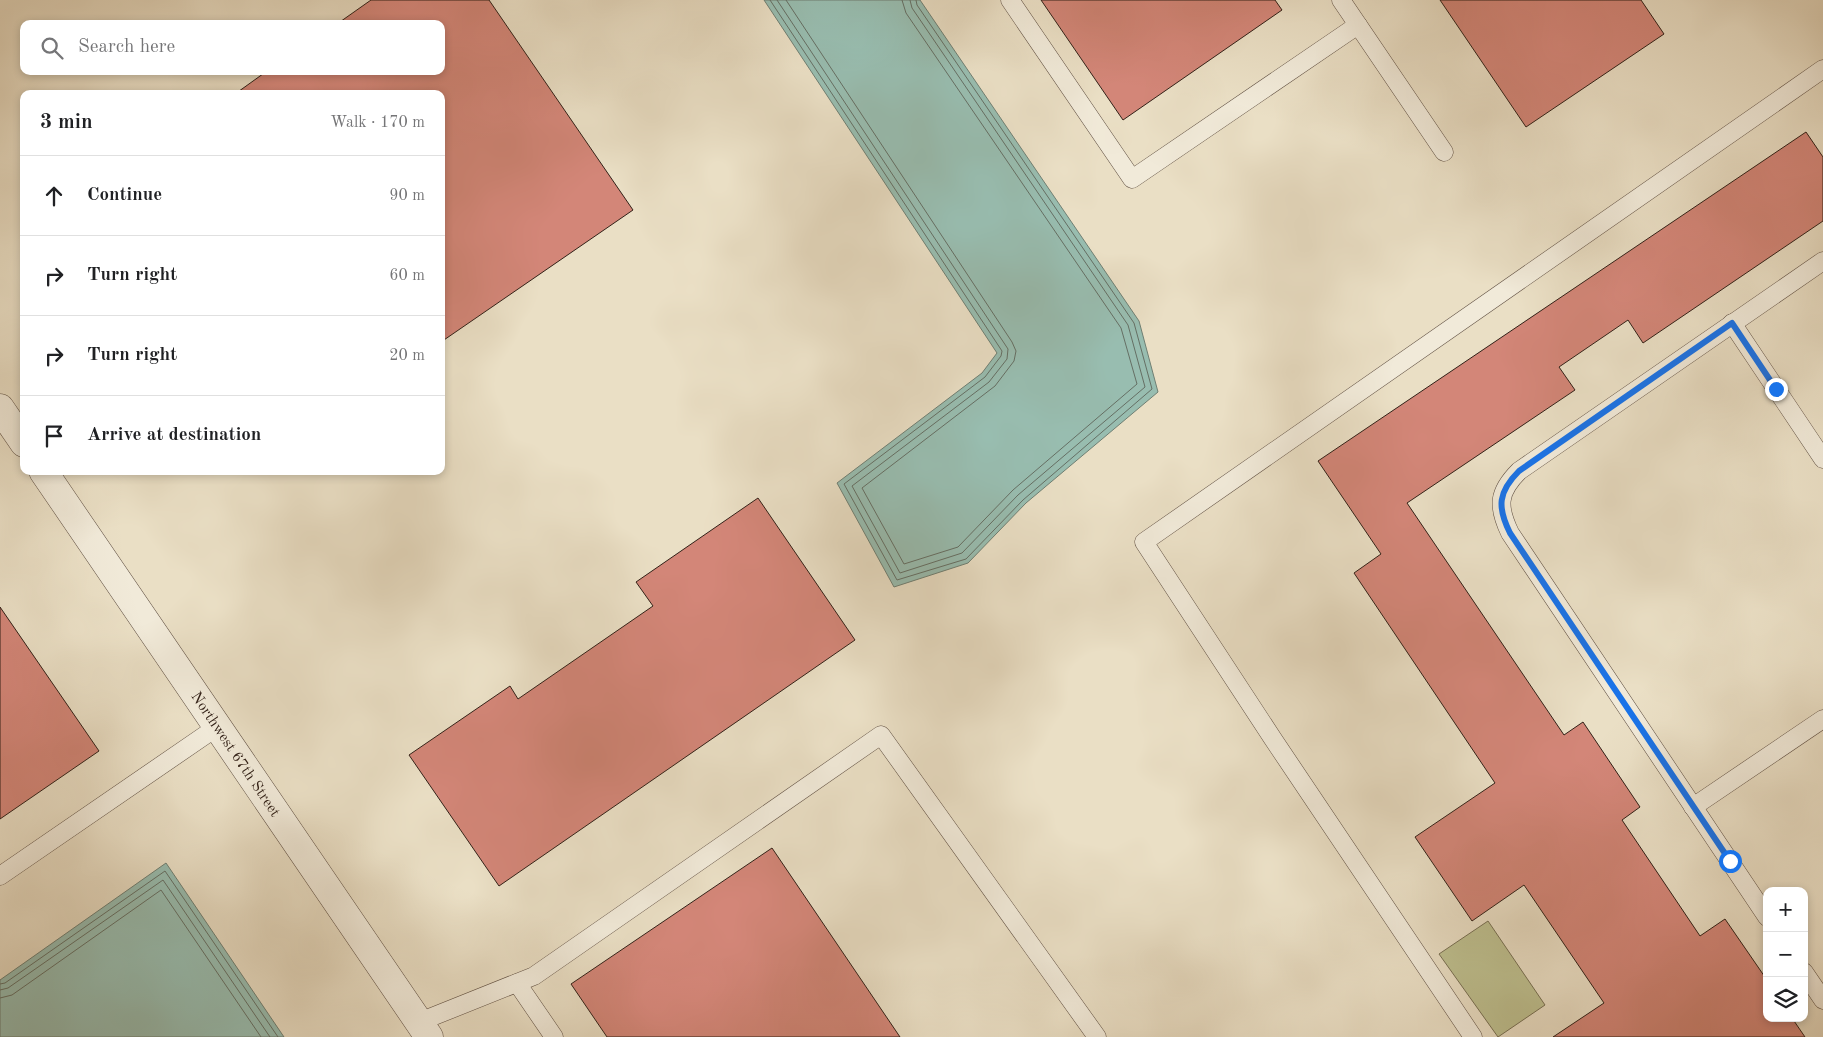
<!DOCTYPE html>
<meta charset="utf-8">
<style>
body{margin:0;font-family:"Old Standard TT",serif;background:#f2f2f2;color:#202124}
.controls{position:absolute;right:15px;bottom:15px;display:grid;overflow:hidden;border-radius:10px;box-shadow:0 2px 8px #0003}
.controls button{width:45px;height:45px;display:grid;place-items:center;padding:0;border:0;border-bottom:1px solid #e0e0e0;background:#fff;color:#202124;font:25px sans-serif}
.stop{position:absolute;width:15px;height:15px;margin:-11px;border:4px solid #1a73e8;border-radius:50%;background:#fff}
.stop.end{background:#1a73e8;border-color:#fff;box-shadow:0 1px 5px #0008}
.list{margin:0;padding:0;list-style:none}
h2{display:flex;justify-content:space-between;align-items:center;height:65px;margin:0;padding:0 20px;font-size:21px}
h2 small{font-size:16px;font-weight:400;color:#757577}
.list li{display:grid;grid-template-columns:32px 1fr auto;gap:15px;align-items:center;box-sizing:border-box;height:80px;padding:0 20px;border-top:1px solid #e0e0e0}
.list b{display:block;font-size:19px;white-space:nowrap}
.list em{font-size:16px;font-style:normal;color:#757577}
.icon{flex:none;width:28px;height:28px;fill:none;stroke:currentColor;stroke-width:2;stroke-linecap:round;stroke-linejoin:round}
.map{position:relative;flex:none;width:1823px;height:1037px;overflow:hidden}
.search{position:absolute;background:#fff;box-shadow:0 2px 8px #0003;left:20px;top:20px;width:425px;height:55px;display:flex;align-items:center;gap:12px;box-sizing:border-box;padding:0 18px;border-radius:10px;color:#757577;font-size:19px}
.panel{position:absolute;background:#fff;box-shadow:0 2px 8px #0003;left:20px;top:90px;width:425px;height:385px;border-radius:10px}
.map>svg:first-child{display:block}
.green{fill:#bec090;stroke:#787054}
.water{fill:#98bdb0;stroke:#6f7f73}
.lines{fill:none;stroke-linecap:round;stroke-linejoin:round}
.shore{stroke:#656f64;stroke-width:1}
.building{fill:#d38678;stroke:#322118}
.lane-casing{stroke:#605043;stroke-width:19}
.street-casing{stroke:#605043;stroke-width:29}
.lane{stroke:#f1ead9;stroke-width:18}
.street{stroke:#f1ead9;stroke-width:28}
.route{stroke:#1a73e8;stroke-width:6}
.labels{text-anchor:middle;stroke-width:5;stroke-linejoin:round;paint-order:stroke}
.street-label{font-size:15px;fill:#322118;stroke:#f1ead9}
</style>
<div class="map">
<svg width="1823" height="1037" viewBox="0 0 1823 1037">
<rect width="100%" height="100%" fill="#eadfc5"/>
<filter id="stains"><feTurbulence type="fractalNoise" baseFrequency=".004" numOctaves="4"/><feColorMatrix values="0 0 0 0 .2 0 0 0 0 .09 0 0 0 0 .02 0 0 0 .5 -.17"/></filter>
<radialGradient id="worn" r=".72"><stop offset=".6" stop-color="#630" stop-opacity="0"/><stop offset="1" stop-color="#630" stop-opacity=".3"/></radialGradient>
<path class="green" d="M1488,921L1545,1005L1498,1037L1439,954Z"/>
<g class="water">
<path d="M764,0H920L1139,321L1158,392L1026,503L968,563L894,587L837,483L982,373L997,353Z"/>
<path d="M166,863L284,1037H0V980Z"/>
</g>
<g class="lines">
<g class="shore">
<path d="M770,0L1002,351L1001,356L985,377L844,484L897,580L966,559L1023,500L1152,389L1134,323L917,5L916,0"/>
<path d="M777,0L1008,349L1007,359L989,382L852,486L900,573L962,553L1018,495L1145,387L1128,325L912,8L910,0"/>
<path d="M786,0L1012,342L1016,351L1014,361L995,386L862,488L904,564L958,547L1013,490L1137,384L1121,328L906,13L902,0"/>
<path d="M0,984L5,983L165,871L278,1037"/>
<path d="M0,990L8,988L163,880L270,1037"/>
<path d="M0,998L12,995L161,890L261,1037"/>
</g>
</g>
<g class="building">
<path d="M371,0H489L633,210L441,342V94H235L267,71H441V24H337Z"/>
<path d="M1041,0H1275L1282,10L1123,120Z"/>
<path d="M1440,0H1641L1664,34L1526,127Z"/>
<path d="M1806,132L1823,157V221L1643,343L1628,320L1559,367L1575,390L1407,503L1564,735L1583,722L1640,807L1622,820L1700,936L1725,919L1767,980V1018H1792L1805,1037H1553L1604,1003L1524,885L1472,921L1415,837L1495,783L1354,573L1381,554L1318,461Z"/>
<path d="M758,498L855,640L499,886L409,755L510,686L518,699L653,606L636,582Z"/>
<path d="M0,607L99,751L0,819Z"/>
<path d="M772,848L900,1037H607L571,984Z"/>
</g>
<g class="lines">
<defs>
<g id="lane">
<path d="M1010,0L1132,179L1358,25"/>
<path d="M1341,0L1444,152"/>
<path d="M1732,323L1823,459"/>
<path d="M1693,807L1823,719"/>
<path d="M0,876L217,727"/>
<path d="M1767,917L1510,533C1497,506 1498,492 1519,471L1823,261"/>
<path d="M1804,972L1823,1000"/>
<path d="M517,983L554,1037"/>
<path d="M419,1022L534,976L881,735L1097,1037"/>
<path d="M1473,1037L1273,739L1144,542L1823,69"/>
</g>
<g id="street">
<path d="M0,408L24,443"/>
<path d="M43,471L429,1037"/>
</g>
</defs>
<use href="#lane" class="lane-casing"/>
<use href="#street" class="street-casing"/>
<use href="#lane" class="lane"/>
<use href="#street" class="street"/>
</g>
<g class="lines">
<path class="route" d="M1730,861L1510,533C1497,507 1498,492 1519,471L1732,323L1776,389"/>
</g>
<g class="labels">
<g class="street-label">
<text transform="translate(236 754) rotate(56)" y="5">Northwest 67th Street</text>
</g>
</g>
<rect width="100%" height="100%" filter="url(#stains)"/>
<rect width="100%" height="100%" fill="url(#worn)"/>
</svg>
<div class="controls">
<button>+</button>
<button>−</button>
<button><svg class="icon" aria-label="layers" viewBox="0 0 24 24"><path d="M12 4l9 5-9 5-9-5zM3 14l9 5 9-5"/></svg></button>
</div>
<div class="stop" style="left:1730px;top:861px"></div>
<div class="stop end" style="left:1776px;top:389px"></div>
<div class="search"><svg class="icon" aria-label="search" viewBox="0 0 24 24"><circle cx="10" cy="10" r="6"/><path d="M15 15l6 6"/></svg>Search here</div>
<section class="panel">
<h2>3 min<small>Walk · 170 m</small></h2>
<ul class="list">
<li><svg class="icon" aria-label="ahead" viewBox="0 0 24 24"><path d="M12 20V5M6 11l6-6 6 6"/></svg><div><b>Continue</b></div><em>90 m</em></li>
<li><svg class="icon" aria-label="right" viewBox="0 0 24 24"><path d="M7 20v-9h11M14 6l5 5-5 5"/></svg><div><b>Turn right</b></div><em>60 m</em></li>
<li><svg class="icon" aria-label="right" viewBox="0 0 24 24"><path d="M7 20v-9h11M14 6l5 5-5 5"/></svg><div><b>Turn right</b></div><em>20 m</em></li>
<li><svg class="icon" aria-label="arrive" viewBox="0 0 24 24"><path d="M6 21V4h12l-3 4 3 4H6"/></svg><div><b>Arrive at destination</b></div></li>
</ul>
</section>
</div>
